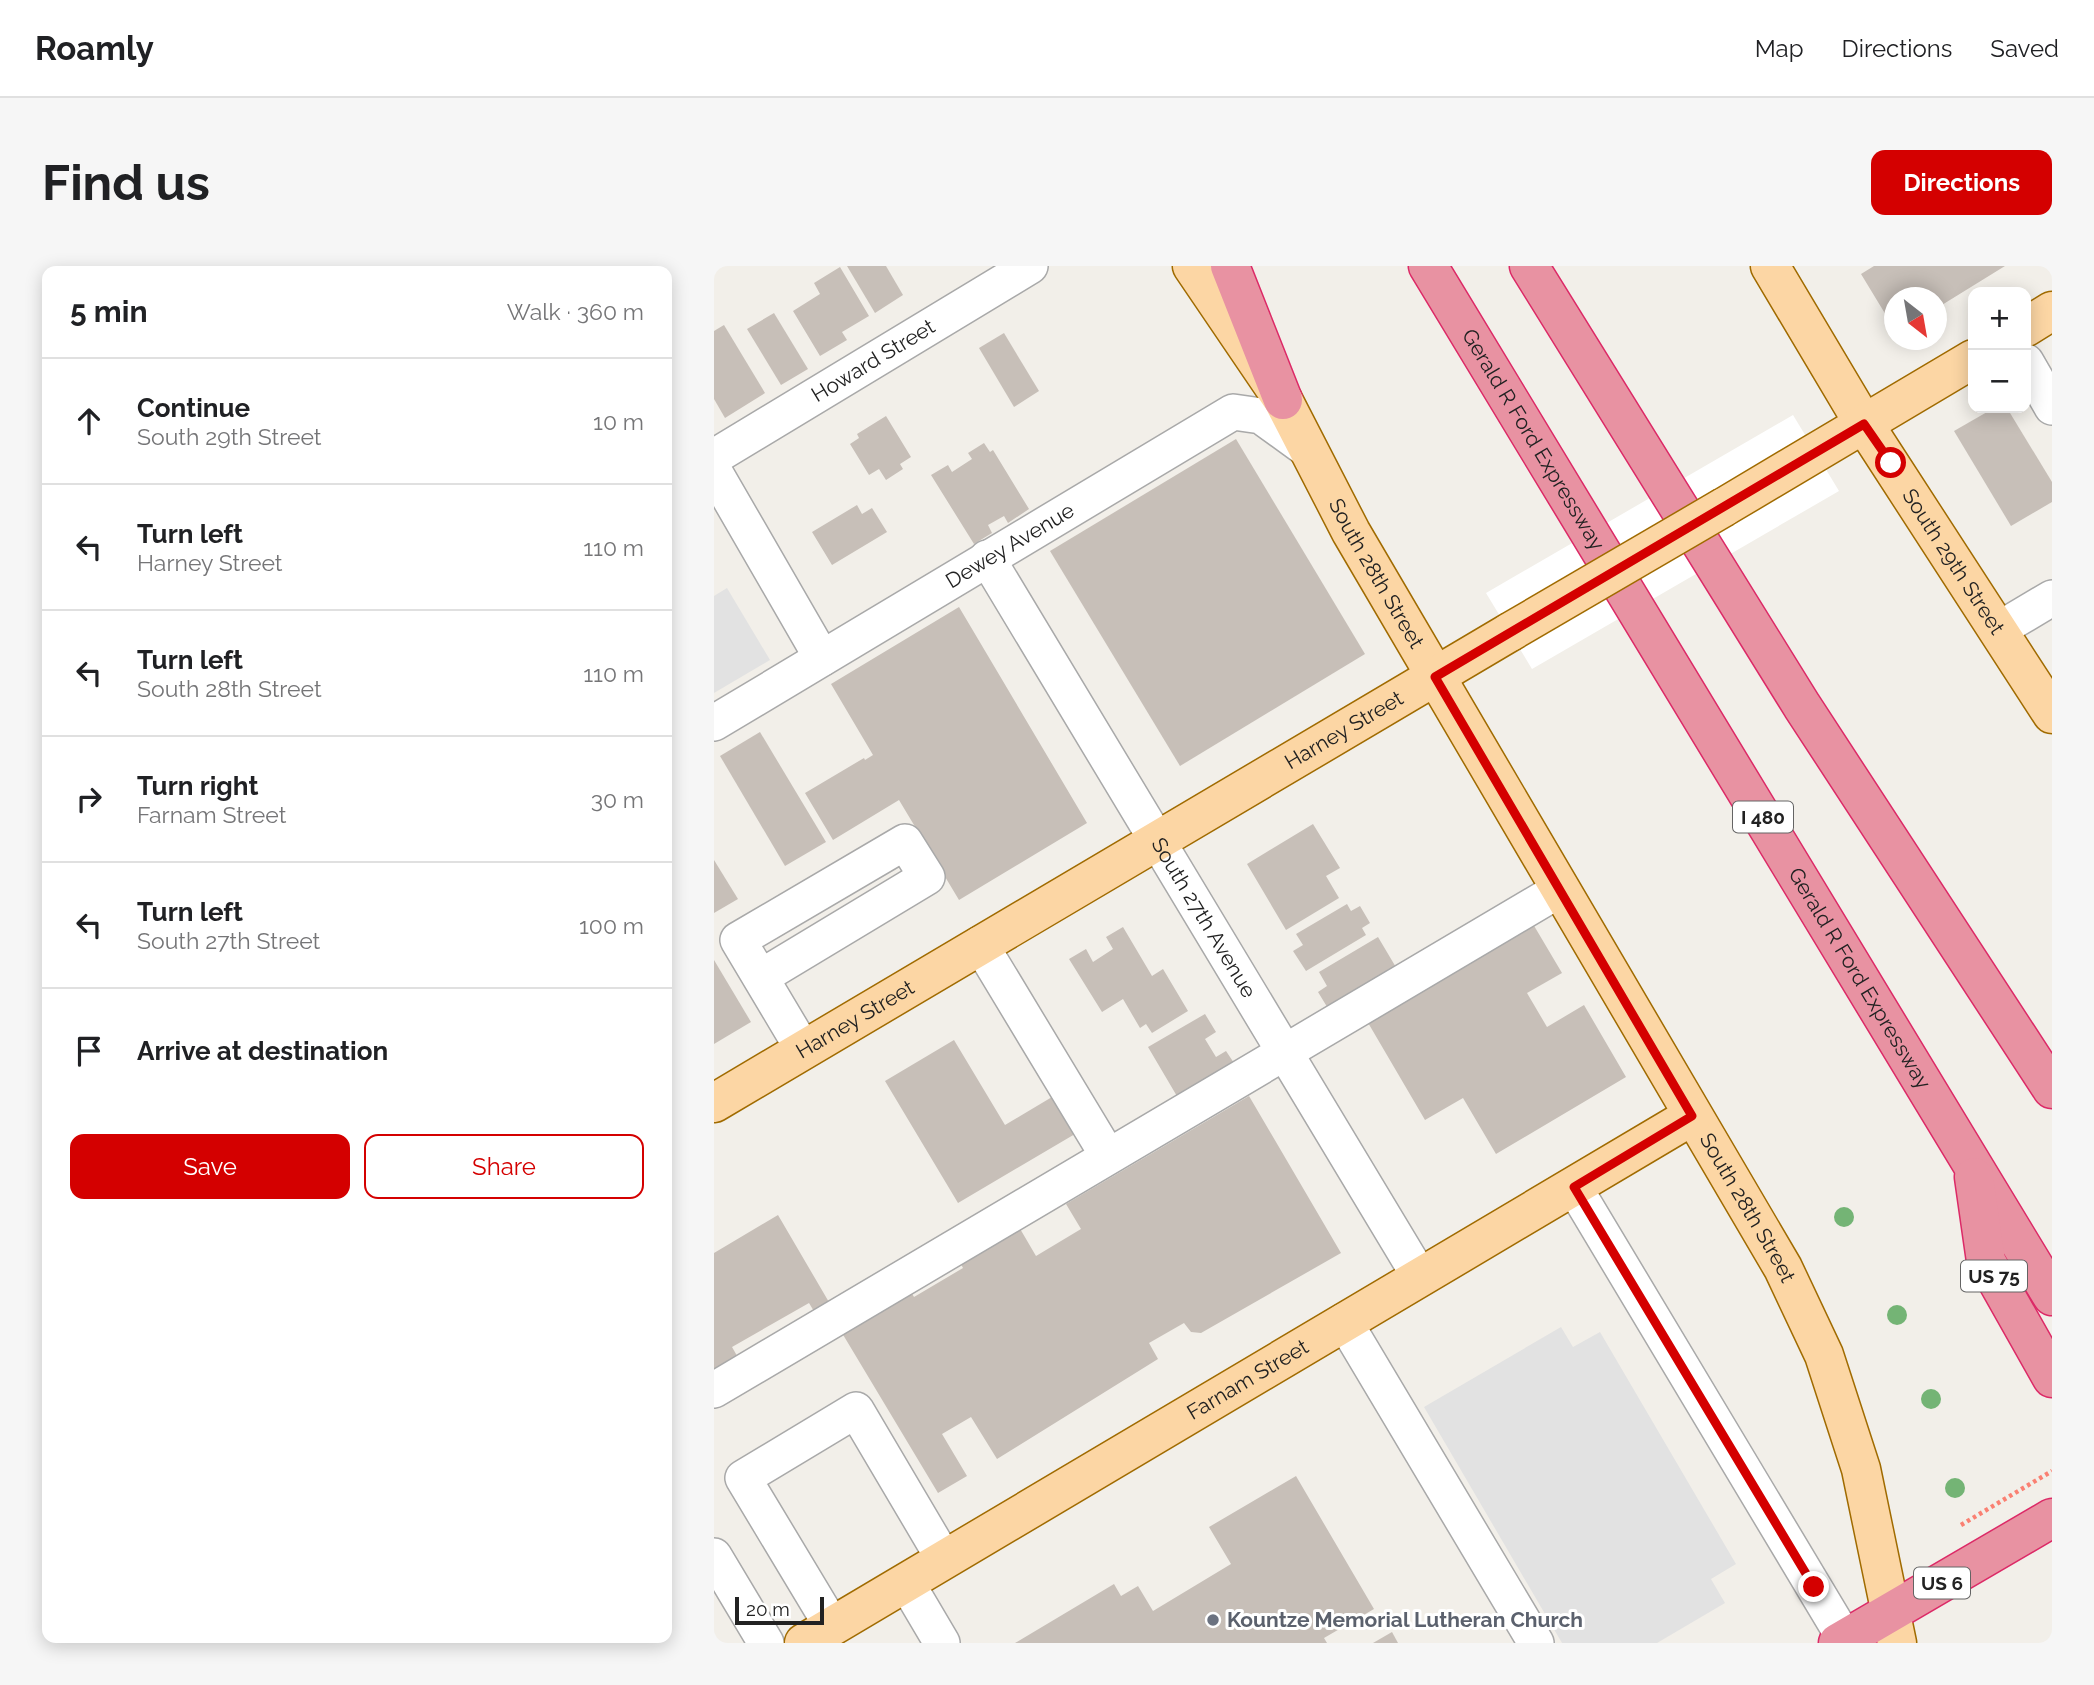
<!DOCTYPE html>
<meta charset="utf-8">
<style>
body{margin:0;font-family:Raleway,sans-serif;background:#f6f6f6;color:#202124}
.controls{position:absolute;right:21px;top:21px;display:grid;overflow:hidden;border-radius:14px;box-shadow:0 4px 18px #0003}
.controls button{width:63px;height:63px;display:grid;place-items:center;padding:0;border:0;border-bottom:2px solid #e0e0e0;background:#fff;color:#202124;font:35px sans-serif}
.compass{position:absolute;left:1170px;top:21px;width:63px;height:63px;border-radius:50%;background:#fff;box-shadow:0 4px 18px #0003;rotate:149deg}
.scale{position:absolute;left:21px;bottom:18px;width:89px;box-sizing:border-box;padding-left:7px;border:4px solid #222;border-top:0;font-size:19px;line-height:24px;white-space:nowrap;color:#222;-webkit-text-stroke:5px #fff;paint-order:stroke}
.stop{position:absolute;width:21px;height:21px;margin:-16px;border:5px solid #d40000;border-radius:50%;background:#fff}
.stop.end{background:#d40000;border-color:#fff;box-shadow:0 2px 7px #0008}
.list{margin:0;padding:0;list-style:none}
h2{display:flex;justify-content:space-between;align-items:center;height:91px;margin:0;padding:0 28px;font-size:30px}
h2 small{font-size:23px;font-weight:400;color:#757577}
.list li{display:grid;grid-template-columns:46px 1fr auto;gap:21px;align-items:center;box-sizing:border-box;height:126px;padding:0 28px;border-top:2px solid #e0e0e0}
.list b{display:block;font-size:26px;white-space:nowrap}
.list p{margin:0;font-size:23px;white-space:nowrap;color:#757577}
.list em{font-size:23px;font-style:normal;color:#757577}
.actions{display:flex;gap:14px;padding:21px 28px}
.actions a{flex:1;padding:16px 0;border:2px solid #d40000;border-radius:14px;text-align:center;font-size:24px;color:#d40000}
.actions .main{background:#d40000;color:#fff}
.icon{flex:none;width:38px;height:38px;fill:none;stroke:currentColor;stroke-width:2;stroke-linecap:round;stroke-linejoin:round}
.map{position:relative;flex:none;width:1338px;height:1377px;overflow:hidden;border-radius:14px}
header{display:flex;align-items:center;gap:42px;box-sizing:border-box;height:98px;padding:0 35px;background:#fff;border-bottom:2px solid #e0e0e0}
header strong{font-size:33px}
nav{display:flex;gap:38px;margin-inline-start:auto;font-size:24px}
.intro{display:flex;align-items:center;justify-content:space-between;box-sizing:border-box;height:168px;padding:0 42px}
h1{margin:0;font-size:49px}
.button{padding:18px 32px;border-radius:14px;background:#d40000;color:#fff;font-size:24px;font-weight:700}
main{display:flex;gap:42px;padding:0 42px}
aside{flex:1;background:#fff;border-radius:14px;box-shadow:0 4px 18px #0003}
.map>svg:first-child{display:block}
.parking{fill:#e2e2e2}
.pier{fill:#fff}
.building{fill:#c7bfb8}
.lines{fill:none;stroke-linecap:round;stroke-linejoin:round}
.minor-casing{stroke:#a9a9a9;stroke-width:38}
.major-casing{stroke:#a06b00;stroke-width:41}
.highway-casing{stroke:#dc2a67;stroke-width:41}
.path{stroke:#fa8072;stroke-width:4.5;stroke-dasharray:3.5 3.5;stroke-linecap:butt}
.minor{stroke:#fff;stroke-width:35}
.major{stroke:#fcd6a4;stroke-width:38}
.highway{stroke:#e892a2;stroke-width:38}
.major-bridge-casing{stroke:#a06b00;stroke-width:41;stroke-linecap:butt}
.major-bridge{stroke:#fcd6a4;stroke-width:38}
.tree{fill:#74b475}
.route{stroke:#d40000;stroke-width:9}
.worship-dot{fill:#6b7280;stroke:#fff;stroke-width:2.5}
.labels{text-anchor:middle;stroke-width:6;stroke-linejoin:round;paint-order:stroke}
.shield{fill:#fff;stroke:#646464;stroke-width:2}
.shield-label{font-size:19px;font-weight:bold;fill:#222}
.street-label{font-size:21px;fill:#222;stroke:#fff}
.worship-label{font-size:21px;font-weight:bold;fill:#5b616d;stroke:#fff;text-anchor:start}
</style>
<header>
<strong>Roamly</strong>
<nav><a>Map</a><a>Directions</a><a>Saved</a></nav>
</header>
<div class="intro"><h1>Find us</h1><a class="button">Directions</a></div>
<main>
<aside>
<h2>5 min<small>Walk · 360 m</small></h2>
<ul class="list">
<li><svg class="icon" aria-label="ahead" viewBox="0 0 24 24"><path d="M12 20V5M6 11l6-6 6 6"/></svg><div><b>Continue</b><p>South 29th Street</p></div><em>10 m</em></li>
<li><svg class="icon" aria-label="left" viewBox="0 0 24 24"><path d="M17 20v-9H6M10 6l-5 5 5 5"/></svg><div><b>Turn left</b><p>Harney Street</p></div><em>110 m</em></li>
<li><svg class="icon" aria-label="left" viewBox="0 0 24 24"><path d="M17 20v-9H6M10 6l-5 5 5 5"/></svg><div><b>Turn left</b><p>South 28th Street</p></div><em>110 m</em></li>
<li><svg class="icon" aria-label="right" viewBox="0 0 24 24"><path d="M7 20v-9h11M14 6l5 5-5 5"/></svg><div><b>Turn right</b><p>Farnam Street</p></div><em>30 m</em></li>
<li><svg class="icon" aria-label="left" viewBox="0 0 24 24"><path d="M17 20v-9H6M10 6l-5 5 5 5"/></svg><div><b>Turn left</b><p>South 27th Street</p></div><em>100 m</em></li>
<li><svg class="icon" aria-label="arrive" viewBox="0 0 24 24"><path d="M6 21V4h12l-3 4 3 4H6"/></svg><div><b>Arrive at destination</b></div></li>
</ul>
<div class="actions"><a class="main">Save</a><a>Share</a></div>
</aside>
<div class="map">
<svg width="1338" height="1377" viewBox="0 0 1338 1377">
<rect width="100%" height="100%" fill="#f2efe9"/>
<g class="parking">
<path d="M13,322L56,394L0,427V330Z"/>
<path d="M847,1061L859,1081L886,1066L1022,1298L997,1313L1011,1337L943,1377H848L710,1141Z"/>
</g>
<path class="pier" d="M1079,149L1125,225L818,403L772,327Z"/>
<g class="building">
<path d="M133,0H172L189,29L161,47Z"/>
<path d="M1160,0H1291L1223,42V32H1181V64L1147,8Z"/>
<path d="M126,1L155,50L128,66L133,74L106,90L79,45L106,28L100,17Z"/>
<path d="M60,47L94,103L67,119L33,63Z"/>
<path d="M10,59L51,127L11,152L0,133V65Z"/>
<path d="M290,67L325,125L300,141L265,82Z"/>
<path d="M1280,142H1293L1338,216V236L1297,260L1240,165Z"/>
<path d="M172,150L197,191L186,198L189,203L172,214L165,203L155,209L136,178L145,172L143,168Z"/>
<path d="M522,173L651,388L466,500L336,285Z"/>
<path d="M270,177L276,186L279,184L315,243L294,257L290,250L274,259L278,267L260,278L217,209L234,199L238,206L258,193L254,187Z"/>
<path d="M143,239L148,248L158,242L173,266L118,299L98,266Z"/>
<path d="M245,341L373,557L245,634L185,534L119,574L91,527L150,492L151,494L159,489L117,418Z"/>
<path d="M46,466L112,576L71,600L6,490Z"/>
<path d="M599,558L626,602L612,610L625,632L572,664L533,598Z"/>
<path d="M0,594L24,633L0,647Z"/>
<path d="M633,638L637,645L646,640L656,657L648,662L652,669L592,705L579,685L589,679L582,668Z"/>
<path d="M819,658L848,707L813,727L833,761L870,739L912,811L782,888L749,832L711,854L653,755Z"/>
<path d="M409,661L438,710L449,703L474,745L438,767L432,758L426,762L409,733L388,746L355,693L372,683L379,696L399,683L392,671Z"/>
<path d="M664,671L683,703L615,744L604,726L613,720L605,706Z"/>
<path d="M0,694L37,756L0,778Z"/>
<path d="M491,748L502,766L491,773L502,791L512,785L524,803L467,837L434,781Z"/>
<path d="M240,774L291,859L338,831L361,868L244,937L171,815Z"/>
<path d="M535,830L627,987L487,1067L477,1066L470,1057L435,1077L444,1093L283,1193L257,1151L228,1168L253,1210L224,1227L128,1067L197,1026L200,1031L249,1002L246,996L305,961L322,990L367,963L352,938Z"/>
<path d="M64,949L119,1043L104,1052L95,1037L18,1081L26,1095L0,1110V987Z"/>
<path d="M582,1210L660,1343L610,1372L613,1377H301L400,1318L407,1330L424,1320L439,1345L517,1298L495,1261Z"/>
<path d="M678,1366L684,1377H659Z"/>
</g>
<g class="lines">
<defs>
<g id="minor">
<path d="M1312,96L1338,141"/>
<path id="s1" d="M0,191L316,0"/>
<path d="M0,205L108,392"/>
<path id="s2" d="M273,292L706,1011"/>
<path d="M1284,364L1338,332"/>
<path id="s3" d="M0,457L519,146L547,150L594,184"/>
<path d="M266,678L394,890"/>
<path d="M47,711L213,611L191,576L24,674L89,783"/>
<path d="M860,921L1131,1373"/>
<path d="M630,1055L822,1377"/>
<path d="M0,1124L845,624"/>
<path d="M0,1290L52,1377"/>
<path d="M192,1316L228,1377"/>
<path d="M118,1360L29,1212L142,1144L230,1293"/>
</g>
<g id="major">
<path id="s4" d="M478,0L569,134L637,266L1069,1002L1110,1089L1147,1203L1183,1377"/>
<path id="s5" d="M1056,0L1150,158L1338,448"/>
<path d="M1312,61L1338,45"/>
<path d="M1010,241L1259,93"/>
<path id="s6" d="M0,837L796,366"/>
<path id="s7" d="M90,1377L978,850"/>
</g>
<g id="highway">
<path d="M516,0L569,134"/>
<path id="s8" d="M714,0L1338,1030"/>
<path d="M815,0L1088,440L1338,823"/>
<path d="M1260,911L1272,995L1338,1112"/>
<path d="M1124,1377L1338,1252"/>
</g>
</defs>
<use href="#minor" class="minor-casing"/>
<use href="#major" class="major-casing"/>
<use href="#highway" class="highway-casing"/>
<path class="path" d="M1247,1259L1338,1205"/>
<use href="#minor" class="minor"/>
<use href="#major" class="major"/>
<use href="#highway" class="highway"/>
<defs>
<path id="major-bridge" d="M796,366L1010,241"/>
</defs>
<use href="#major-bridge" class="major-bridge-casing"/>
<use href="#major-bridge" class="major-bridge"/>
</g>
<g class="tree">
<circle cx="1130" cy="951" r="10"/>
<circle cx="1183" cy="1049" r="10"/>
<circle cx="1217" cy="1133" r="10"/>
<circle cx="1241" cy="1222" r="10"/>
</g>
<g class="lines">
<path class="route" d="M1100,1321L860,921L978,850L721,411L1150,158L1177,197"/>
</g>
<circle class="worship-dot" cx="499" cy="1354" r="7"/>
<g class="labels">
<g class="shield">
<rect x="1019" y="535.5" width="60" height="31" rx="5"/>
<rect x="1247" y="994.5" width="66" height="31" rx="5"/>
<rect x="1200" y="1301.5" width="56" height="31" rx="5"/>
</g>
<g class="shield-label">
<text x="1049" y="558">I 480</text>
<text x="1280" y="1017">US 75</text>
<text x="1228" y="1324">US 6</text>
</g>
<g class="street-label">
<text dy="7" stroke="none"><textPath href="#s1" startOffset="186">Howard Street</textPath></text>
<text dy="7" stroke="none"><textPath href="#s8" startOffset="203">Gerald R Ford Expressway</textPath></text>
<text dy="7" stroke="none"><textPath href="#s3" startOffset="345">Dewey Avenue</textPath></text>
<text dy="7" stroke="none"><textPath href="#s5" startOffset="348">South 29th Street</textPath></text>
<text dy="7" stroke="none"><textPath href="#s4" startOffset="359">South 28th Street</textPath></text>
<text dy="7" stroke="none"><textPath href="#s6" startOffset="732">Harney Street</textPath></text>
<text dy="7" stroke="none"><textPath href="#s2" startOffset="420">South 27th Avenue</textPath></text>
<text dy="7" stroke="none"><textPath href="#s8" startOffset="833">Gerald R Ford Expressway</textPath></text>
<text dy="7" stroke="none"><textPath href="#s6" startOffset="164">Harney Street</textPath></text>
<text dy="7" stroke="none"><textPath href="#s4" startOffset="1094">South 28th Street</textPath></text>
<text dy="7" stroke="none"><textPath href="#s7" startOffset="516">Farnam Street</textPath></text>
</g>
<g class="worship-label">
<text x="513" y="1361">Kountze Memorial Lutheran Church</text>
</g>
</g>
</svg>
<div class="controls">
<button>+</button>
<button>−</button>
</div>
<svg class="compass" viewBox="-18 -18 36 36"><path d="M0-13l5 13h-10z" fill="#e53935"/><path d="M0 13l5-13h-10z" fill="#757577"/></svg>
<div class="scale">20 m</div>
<div class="stop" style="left:1177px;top:197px"></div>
<div class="stop end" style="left:1100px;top:1321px"></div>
</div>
</main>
